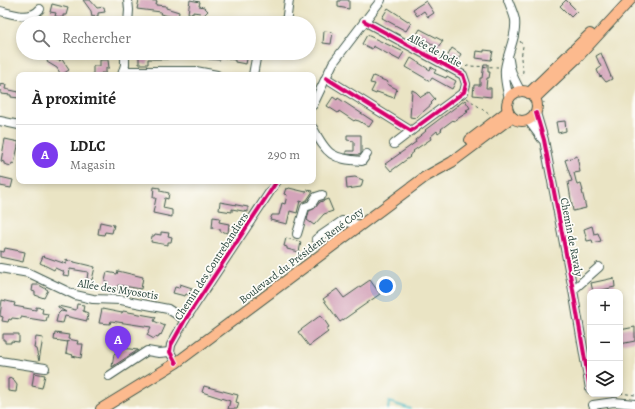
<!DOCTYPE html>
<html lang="fr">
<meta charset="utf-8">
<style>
body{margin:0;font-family:Alegreya,serif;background:#f6f6f6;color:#222}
.controls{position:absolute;right:12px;bottom:12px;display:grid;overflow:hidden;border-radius:8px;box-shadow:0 2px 6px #0003}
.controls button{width:36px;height:36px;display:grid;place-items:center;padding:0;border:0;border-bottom:1px solid #e0e0e0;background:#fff;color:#222;font:20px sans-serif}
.you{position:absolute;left:386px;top:286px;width:14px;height:14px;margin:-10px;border:3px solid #fff;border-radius:50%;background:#1a73e8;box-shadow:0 0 0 6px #1a73e833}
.badge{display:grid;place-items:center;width:26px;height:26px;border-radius:50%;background:#7c3aed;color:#fff;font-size:13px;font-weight:700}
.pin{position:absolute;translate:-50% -33px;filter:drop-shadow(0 1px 2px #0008)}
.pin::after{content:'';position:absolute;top:21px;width:14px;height:12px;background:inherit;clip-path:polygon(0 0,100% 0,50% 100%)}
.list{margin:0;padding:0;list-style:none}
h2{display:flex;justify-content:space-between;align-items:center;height:52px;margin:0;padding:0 16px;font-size:17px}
h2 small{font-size:13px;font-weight:400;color:#767676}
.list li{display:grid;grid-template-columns:26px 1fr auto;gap:12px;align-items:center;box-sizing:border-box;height:60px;padding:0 16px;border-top:1px solid #e0e0e0}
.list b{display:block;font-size:15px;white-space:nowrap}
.list p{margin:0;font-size:13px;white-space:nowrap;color:#767676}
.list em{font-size:13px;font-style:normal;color:#767676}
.icon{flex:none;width:22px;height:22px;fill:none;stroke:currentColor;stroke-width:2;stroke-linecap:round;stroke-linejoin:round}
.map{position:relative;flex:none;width:635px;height:409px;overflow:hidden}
.search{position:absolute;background:#fff;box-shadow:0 2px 6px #0003;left:16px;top:16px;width:300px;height:44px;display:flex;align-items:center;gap:10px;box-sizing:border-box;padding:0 14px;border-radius:22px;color:#767676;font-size:15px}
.panel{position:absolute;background:#fff;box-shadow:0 2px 6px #0003;left:16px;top:72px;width:300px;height:112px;border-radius:8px}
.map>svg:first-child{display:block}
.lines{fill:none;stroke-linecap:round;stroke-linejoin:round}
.stream{stroke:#4cbac3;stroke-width:2}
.building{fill:#d4a4ba}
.minor-casing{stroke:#3d564a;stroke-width:10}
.major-casing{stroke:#3d564a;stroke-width:12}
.path{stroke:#3d564a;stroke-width:1;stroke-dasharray:3 3;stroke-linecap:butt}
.minor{stroke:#fff;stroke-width:8}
.major{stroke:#fcba8e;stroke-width:10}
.cycleway-casing{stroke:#fdfcf7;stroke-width:6}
.cycleway{stroke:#d6006c;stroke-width:4}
.labels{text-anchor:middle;stroke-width:3.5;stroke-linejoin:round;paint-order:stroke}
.street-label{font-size:11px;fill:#1f3d34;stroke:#fdfcf7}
</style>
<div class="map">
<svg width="635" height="409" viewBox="0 0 635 409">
<rect width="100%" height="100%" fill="#fdfcf7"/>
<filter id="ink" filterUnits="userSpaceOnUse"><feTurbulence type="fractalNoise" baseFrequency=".025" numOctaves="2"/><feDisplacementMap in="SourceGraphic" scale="8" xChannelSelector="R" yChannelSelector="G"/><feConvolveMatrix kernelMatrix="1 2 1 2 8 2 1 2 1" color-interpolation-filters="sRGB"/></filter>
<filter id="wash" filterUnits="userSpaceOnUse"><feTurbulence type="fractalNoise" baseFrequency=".012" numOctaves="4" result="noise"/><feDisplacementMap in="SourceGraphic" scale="16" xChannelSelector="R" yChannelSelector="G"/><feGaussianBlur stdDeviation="0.9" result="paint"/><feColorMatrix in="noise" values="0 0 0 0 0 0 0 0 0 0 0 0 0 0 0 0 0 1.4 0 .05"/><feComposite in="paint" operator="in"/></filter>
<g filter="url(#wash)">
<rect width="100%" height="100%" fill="#eae4c4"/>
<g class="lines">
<path class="stream" d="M388,409L389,402L411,409"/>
</g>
<g id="blocks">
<g class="building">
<path d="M83,0H90L97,8L104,7L105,12L98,13V16L92,17L91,11Z"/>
<path d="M139,0L157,1L156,5L166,6V8L179,12L178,18L160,14L161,12L137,9Z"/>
<path d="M190,0L200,2L199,6L204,7L208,11L203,16L200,13L193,12V14L188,13Z"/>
<path d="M340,0H349V9L338,7V1H340Z"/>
<path d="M566,0L577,11L571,17L560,6Z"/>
<path d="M426,1L434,13L428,17L424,11L417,16L413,9Z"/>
<path d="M52,4L68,8L66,15H63V18L55,16L56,13L50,12Z"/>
<path d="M388,8L411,23L406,31L382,18Z"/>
<path d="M420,29L443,41L438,48L417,34Z"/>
<path d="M324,31L333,32L331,44L323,43Z"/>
<path d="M367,35L404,52L399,60L373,46L372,49L362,44Z"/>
<path d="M452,48L461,54L456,63L447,57Z"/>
<path d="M484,50L493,51L491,60L476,58L477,51L484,52Z"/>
<path d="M139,53H168V59H148V64H139Z"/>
<path d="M209,53L248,54L246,64L235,62V60L221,57L220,60L208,59Z"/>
<path d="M601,53L612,79L606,82L601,76L600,77L597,70L601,67L596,56Z"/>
<path d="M49,57L60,61L61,58L69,70L61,75L57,68L47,62Z"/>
<path d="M411,58L430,70L431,67L436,70L434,73L446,78L447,76L456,81L452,89L432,78L430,81L406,67Z"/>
<path d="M100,60H108L109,68H106V73H101V75H93V66H100Z"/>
<path d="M484,64H488V72H490L489,78H487L486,88H491V97L473,95L474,85H480V78H482Z"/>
<path d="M373,76L388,82L387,84L397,89L394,98L377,92L376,94L371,92L375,84L370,83Z"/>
<path d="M0,84L6,85L5,89L19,92V98L11,97V95L1,94Z"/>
<path d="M412,90L416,92L421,97L429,92L435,99L431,103L432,104L416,118L410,117Z"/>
<path d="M333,97L337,100L338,98L373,121L369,127L359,121L355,120L354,121L339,111L338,113L327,106Z"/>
<path d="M465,100L470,108L466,110L468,112L454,121L453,120L441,129L442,130L438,133L437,131L430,137L431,139L413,151L414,152L409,156L410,157L391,171L385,164L416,142L415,140L426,131L425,130Z"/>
<path d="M565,121L566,131L558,133L556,122Z"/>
<path d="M347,135H361V154L359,155L346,154V151H354V141L347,140Z"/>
<path d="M5,139L19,142L14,164L12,163L11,166L4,164V162L1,161Z"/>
<path d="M577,156L580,172L574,173L577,185L581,184L583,191H582L586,208L573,211L568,182L572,181L565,160Z"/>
<path d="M0,177L13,180L11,188L0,186Z"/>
<path d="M355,177L363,180L361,187L347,189L346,178Z"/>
<path d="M154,187L160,188V191L169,193L168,199L165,198L163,208L172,210V217L153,213L156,198H153Z"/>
<path d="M286,188L288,189L289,188L306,192L307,190L313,191L307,200L303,202L300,201L297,213L290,211L287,224L270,220L272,215H279L282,203L285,204L287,195L284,194Z"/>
<path d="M328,199L333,211L324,214L314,225L307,220L309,211L315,208L320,202Z"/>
<path d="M220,202L248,207V212L232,209V212L219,210Z"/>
<path d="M213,217L220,218L219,222L229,224L228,233L220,231V229L212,228Z"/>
<path d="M100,222L114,225L112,233L105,232L104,235L98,234Z"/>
<path d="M592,226L594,234L598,233L601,241L593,243L592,240L587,241L584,229Z"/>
<path d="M161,232L169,233L168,236L172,237L171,242H168V245L151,242L152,236H154L155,234L161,235Z"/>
<path d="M286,238L301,242L299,252L287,249V247L284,246Z"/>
<path d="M5,248L25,252L23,262L0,257V251L4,252Z"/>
<path d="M43,256L66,264V260L95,267L92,280L87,279L88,272L70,269L69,276L63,275L64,272L55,268L54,270L40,263Z"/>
<path d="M118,271L143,277L141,289L118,285L117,290L107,288L108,282L105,281L107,272L117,274Z"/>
<path d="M614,278L615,287L593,292L591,283Z"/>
<path d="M370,280L380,294L340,322L323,299L337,289L344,298Z"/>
<path d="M180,284L192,288L189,295L186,294L185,296L173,293L175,287L179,288Z"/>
<path d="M33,285H39L48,290L44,298L35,295V292L32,291Z"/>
<path d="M2,300L15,303L14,306L36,310V307L43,308L42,313L48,314L46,321L21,317V319L12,318L11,320L9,319L8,322L2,321L3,317L0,316V315Z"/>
<path d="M77,304L84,305L83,311L88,313L87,321L65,316L63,323L56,322L58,314L61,311L66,312L58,307V306L76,310Z"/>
<path d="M102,309L122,313L123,311L156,317L154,321L165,326L161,335L160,334L158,338L155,337L154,339L147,335L151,327L111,321L110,324L99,323Z"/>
<path d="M321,315L329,327L326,329L328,332L309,346L298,332Z"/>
<path d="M635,327V341L620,344V330Z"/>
<path d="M55,333L69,335L68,339L78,341L77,344H83L81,358L72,356L73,355L66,353L68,341V342L54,340Z"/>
<path d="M3,334H19V342L11,341V343H5V340H3Z"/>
<path d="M36,337L43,338L39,361L36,349L34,348Z"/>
<path d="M122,348L138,350L112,367L114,354Z"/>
<path d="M34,373L45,375L42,388L32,386Z"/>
<path d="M12,378L17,385L16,392L8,391V379Z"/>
<path d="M204,386L238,395L236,402L239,403L237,409H228L230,401L202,392Z"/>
</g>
</g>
</g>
<g filter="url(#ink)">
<use href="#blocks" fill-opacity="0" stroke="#3d564a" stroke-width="1"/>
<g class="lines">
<defs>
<g id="minor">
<path d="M128,0L129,10L128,23"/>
<path d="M508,0C510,6 514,14 515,20C517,37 507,53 505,69C504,79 507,89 509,99"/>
<path d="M0,11C13,14 30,21 40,9"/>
<path d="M286,23L289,0"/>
<path d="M509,60C510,72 515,81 521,92"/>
<path d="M123,71H196L217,75"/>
<path d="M122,75L125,65V53"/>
<path d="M253,75L257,53"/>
<path d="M326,78L411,131L464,92L466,84L463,75L364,21"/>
<path d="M313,105L333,63L381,0"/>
<path d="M536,113L544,140L573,290L590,389"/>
<path d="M528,120L542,139"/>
<path d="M0,121L19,125"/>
<path d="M313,128C327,155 332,159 362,161L367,154"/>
<path d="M394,144L411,131"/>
<path d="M297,234L305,207L311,205L316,197L322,195"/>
<path d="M316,239L342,221L360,225"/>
<path d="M0,268L29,273L75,295L93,299L121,300L168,309L185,320"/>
<path d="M573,290L599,267"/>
<path d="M0,361L45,368"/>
<path d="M176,363L170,352L171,345L185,320L277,181"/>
<path d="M109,376L147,351L159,353L170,352"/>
<path d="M593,405L614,402L635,404"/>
</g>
<g id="major">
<circle cx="522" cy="106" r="15"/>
<path d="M529,93L590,34"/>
<path d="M535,98L576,59L630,0"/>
<path d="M470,140L508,111"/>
<path d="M101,409L176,363L425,177L452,162L512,117"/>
</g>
</defs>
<use href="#minor" class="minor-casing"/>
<use href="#major" class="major-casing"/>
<g class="path">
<path d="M520,41L523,46L521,59L523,71L522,76"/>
<path d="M466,67L467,66L498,67"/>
<path d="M467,98L490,115"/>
<path d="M543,109L544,102"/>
<path d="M620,393L635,395"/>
</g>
<use href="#minor" class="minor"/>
<use href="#major" class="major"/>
<defs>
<g id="cycleway">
<path d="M326,78L411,131L464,92L466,84L463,75L364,21"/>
<path d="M536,113L544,140L573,290L590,389"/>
<path d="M176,363L170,352L171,345L185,320L277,181"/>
</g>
</defs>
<use href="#cycleway" class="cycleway-casing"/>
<use href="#cycleway" class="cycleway"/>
</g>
</g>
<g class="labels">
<g class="street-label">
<text transform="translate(435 50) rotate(28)" y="4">Allée de Jodie</text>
<text transform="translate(572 237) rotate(79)" y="4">Chemin de Ravaly</text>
<text transform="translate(301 255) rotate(-37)" y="4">Boulevard du Président René Coty</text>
<text transform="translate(211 266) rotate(-57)" y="4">Chemin des Contrebandiers</text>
<text transform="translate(118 289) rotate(9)" y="4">Allée des Myosotis</text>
</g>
</g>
</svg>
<div class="controls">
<button>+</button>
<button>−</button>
<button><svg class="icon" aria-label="layers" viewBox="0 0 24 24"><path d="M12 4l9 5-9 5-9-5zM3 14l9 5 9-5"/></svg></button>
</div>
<div class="you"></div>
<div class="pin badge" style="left:118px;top:359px">A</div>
<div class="search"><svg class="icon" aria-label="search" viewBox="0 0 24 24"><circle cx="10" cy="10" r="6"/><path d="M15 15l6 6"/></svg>Rechercher</div>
<section class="panel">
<h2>À proximité<small></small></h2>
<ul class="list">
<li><span class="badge">A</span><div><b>LDLC</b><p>Magasin</p></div><em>290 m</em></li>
</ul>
</section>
</div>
